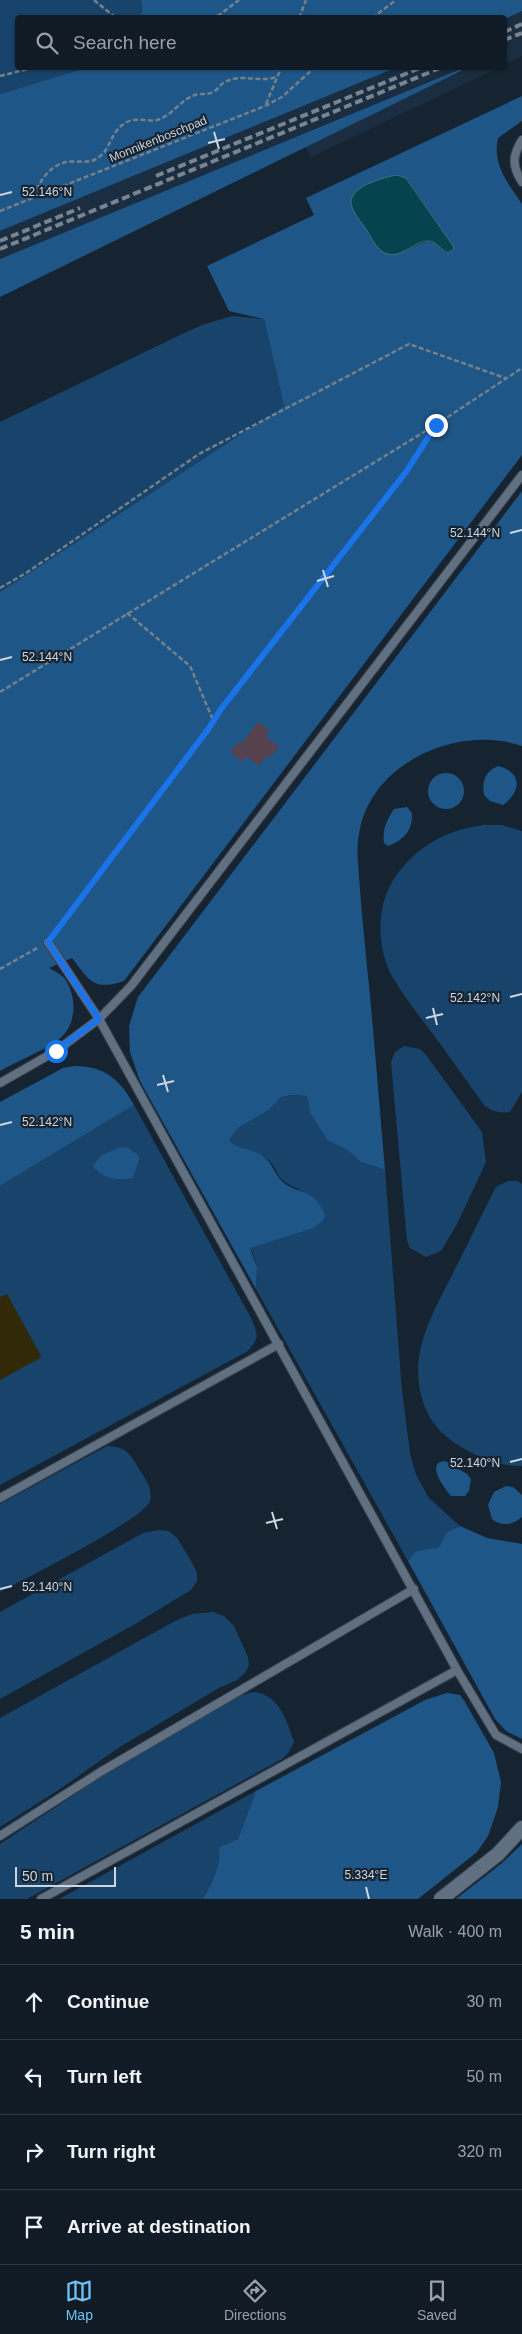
<!DOCTYPE html>
<meta charset="utf-8">
<style>
body{margin:0;font-family:Arial,sans-serif;background:#19242e;color:#f1f3f6}
.scale{position:absolute;left:15px;bottom:12px;width:101px;box-sizing:border-box;padding-left:5px;border:2px solid #cdd6df;border-top:0;font-size:14px;line-height:18px;white-space:nowrap;color:#cdd6df;-webkit-text-stroke:4px #162432;paint-order:stroke}
.stop{position:absolute;width:15px;height:15px;margin:-11px;border:4px solid #1a73e8;border-radius:50%;background:#fff}
.stop.end{background:#1a73e8;border-color:#fff;box-shadow:0 1px 5px #0008}
.list{margin:0;padding:0;list-style:none}
h2{display:flex;justify-content:space-between;align-items:center;height:65px;margin:0;padding:0 20px;font-size:21px}
h2 small{font-size:16px;font-weight:400;color:#9ca1a7}
.list li{display:grid;grid-template-columns:32px 1fr auto;gap:15px;align-items:center;box-sizing:border-box;height:75px;padding:0 20px;border-top:1px solid #303943}
.list b{display:block;font-size:19px;white-space:nowrap}
.list em{font-size:16px;font-style:normal;color:#9ca1a7}
.icon{flex:none;width:28px;height:28px;fill:none;stroke:currentColor;stroke-width:2;stroke-linecap:round;stroke-linejoin:round}
.map{position:relative;flex:none;width:522px;height:1899px;overflow:hidden}
.search{position:absolute;background:#101b26;box-shadow:0 1px 4px #0004;left:15px;right:15px;top:15px;height:55px;display:flex;align-items:center;gap:12px;box-sizing:border-box;padding:0 18px;border-radius:5px;color:#9ca1a7;font-size:19px}
.sheet{height:365px;background:#101b26}
nav{display:flex;justify-content:space-around;align-items:center;box-sizing:border-box;height:70px;border-top:1px solid #303943;background:#101b26;font-size:14px;color:#9ca1a7}
nav a{display:grid;justify-items:center;gap:2px}
nav .on{color:#6fc2f4}
.map>svg:first-child{display:block}
.built{fill:#1b2d40}
.green{fill:#18436b}
.forest{fill:#1e5688;fill-rule:evenodd}
.sand{fill:#312908}
.water{fill:#05444e;stroke:#41707a}
.building{fill:#56424f}
.lines{fill:none;stroke-linecap:round;stroke-linejoin:round}
.service-casing{stroke:#37414c;stroke-width:10}
.minor-casing{stroke:#37414c;stroke-width:16}
.path{stroke:#75808b;stroke-width:2.5;stroke-dasharray:5 2.5;stroke-linecap:butt}
.service{stroke:#607081;stroke-width:8}
.minor{stroke:#607081;stroke-width:14}
.rail{stroke:#798490;stroke-width:4;stroke-dasharray:8 4;stroke-linecap:butt}
.route{stroke:#1a73e8;stroke-width:6}
.ticks{fill:none;stroke:#cdd6df;stroke-width:2}
.labels{text-anchor:middle;stroke-width:4.5;stroke-linejoin:round;paint-order:stroke}
.street-label{font-size:12px;fill:#cdd6df;stroke:#162432}
.ticks-label{font-size:12px;text-anchor:middle;fill:#cdd6df;stroke:#162432;stroke-width:4.5;stroke-linejoin:round;paint-order:stroke}
</style>
<div class="map">
<svg width="522" height="1899" viewBox="0 0 522 1899">
<rect width="100%" height="100%" fill="#162432"/>
<g class="built">
<path d="M522,11V56L505,64L504,19Z"/>
<path d="M395,68H463L0,259V231Z"/>
<path d="M467,68H498L311,157L305,145Z"/>
</g>
<g class="green">
<path d="M0,0H141L142,12L136,17L18,18V68H85L0,94Z"/>
<path d="M232,316L264,319L284,406L0,592V422L182,334L202,325Z"/>
<path d="M484,825H502L522,831V1092L510,1112C499,1113 493,1112 484,1105C467,1081 450,1058 433,1034C419,1016 405,998 393,978C374,944 376,897 402,868C426,841 449,830 484,825Z"/>
<path d="M404,1046L420,1049L426,1055L482,1132L486,1162L458,1222L441,1251L426,1257L410,1248L407,1241L391,1062L395,1052Z"/>
<path d="M292,1095L308,1096L310,1113L327,1140L347,1150L361,1162L385,1170L402,1391L410,1453L416,1475L429,1498L460,1526L447,1532L439,1547L416,1551L408,1561L256,1289C257,1274 258,1262 250,1248L279,1237L299,1189C272,1179 282,1171 266,1158C254,1149 240,1151 228,1139L238,1128L269,1110L281,1097Z"/>
<path d="M134,1105L251,1318C258,1335 260,1337 248,1351L0,1485V1380L41,1356L7,1295L0,1297V1186Z"/>
<path d="M508,1181H517L522,1184V1466C497,1466 478,1457 458,1445C442,1435 431,1423 424,1405C406,1354 433,1314 455,1269C469,1242 482,1214 496,1187Z"/>
<path d="M107,1446C129,1447 130,1455 141,1472C146,1480 153,1490 150,1501C146,1518 23,1580 0,1592V1504Z"/>
<path d="M159,1530L169,1531L177,1538L190,1559L197,1573V1581L191,1590L135,1624L0,1699V1612L143,1533Z"/>
<path d="M213,1612L224,1616L234,1626L248,1657L249,1665L245,1673L237,1680L219,1688L118,1748L60,1789L0,1827V1718L175,1621L192,1614Z"/>
<path d="M253,1692C279,1694 287,1721 294,1742L289,1752L282,1759L27,1899H0V1844L119,1765L232,1698Z"/>
<path d="M256,1791L238,1839L219,1847C221,1865 212,1884 203,1899H59Z"/>
</g>
<g class="forest">
<path d="M141,0H522V11L505,19L136,17L142,12Z"/>
<path d="M85,68H395L0,231V94Z"/>
<path d="M463,68H467L0,297V259Z"/>
<path d="M522,96V121L498,138C492,165 508,183 522,204V455L124,981C93,991 90,981 72,958L49,968C54,971 61,974 65,979C78,998 77,1029 55,1042C38,1053 18,1061 0,1071V592L284,406L264,319L229,311L207,266L314,215L306,198ZM412,186L453,246L441,249C431,235 417,245 405,251Z"/>
<path d="M522,491V746C459,724 370,762 359,834C356,848 358,862 359,876C361,906 364,936 367,966C374,1034 379,1102 385,1170L361,1162L347,1150L327,1140L310,1113L307,1096L292,1095L281,1097L269,1110L238,1128L229,1140C239,1150 251,1148 263,1156C273,1163 275,1176 284,1183C302,1196 316,1189 325,1216L323,1221L313,1228L250,1248L257,1268L256,1289L140,1081L130,1052L129,1026L138,997Z"/>
<path d="M498,766C522,772 522,791 503,805L490,801L484,795C482,782 484,772 498,766Z"/>
<circle cx="446" cy="791" r="18"/>
<path d="M407,807L412,813C413,830 404,840 388,846L384,843C382,829 387,820 394,809Z"/>
<path d="M75,1066C105,1066 120,1080 134,1105L0,1186V1102L63,1068Z"/>
<path d="M120,1147L129,1148L140,1157L133,1178C119,1181 102,1179 93,1166L101,1156Z"/>
<path d="M445,1461L467,1474L471,1479L469,1491L465,1496H451C444,1488 425,1462 445,1461Z"/>
<path d="M506,1486L513,1487L522,1495V1517C513,1525 501,1527 492,1519L488,1505L494,1492Z"/>
<path d="M460,1526L487,1538L522,1544V1739L506,1731L495,1719L408,1561L416,1551L439,1547L447,1532Z"/>
<path d="M447,1693L460,1695L465,1702L494,1753L501,1782L498,1807L488,1836L477,1852L418,1899H203C212,1884 221,1865 219,1847L238,1839L256,1791L425,1700Z"/>
<path d="M522,1844V1899H456L502,1863Z"/>
</g>
<path class="sand" d="M7,1294L41,1356L40,1358L0,1380V1297Z"/>
<path class="water" d="M397,175L406,178L453,246L454,249L448,253C441,250 437,242 429,241C413,241 401,260 385,253C377,250 371,237 366,229C361,222 352,212 351,203C350,186 385,177 397,175Z"/>
<path class="building" d="M258,722L270,731L265,736L279,747L271,757L267,755L259,766L246,756L242,762L230,752L238,742L241,744Z"/>
<g class="lines">
<defs>
<g id="service">
<path d="M522,140C512,156 512,166 522,182"/>
<path d="M48,942L99,1019L457,1670L496,1735L522,1749"/>
<path d="M0,1083L56,1051L99,1019L131,986L522,475"/>
<path d="M0,1498L279,1344"/>
<path d="M0,1836L102,1771L414,1589"/>
<path d="M41,1899L457,1670"/>
</g>
<path id="minor" d="M441,1899L498,1854L522,1828"/>
</defs>
<use href="#service" class="service-casing"/>
<use href="#minor" class="minor-casing"/>
<g class="path">
<path d="M94,0L116,18"/>
<path d="M210,18L219,15L239,0"/>
<path d="M299,18L306,0"/>
<path d="M372,18L396,0"/>
<path d="M0,76L32,68"/>
<path d="M266,104L281,68"/>
<path d="M35,197C38,182 49,166 66,162C77,160 89,165 99,157C111,149 110,131 127,122C137,117 147,122 157,120C172,116 180,100 195,95C200,93 208,95 213,92C218,90 220,84 225,82C242,73 260,83 277,77"/>
<path d="M0,211L265,106L282,97L314,68"/>
<path d="M0,588L26,573L199,454L409,344L505,378"/>
<path d="M127,613L190,666L213,720"/>
<path d="M0,692L437,424L522,368"/>
<path d="M54,934L209,728L221,709L406,472L435,425"/>
<path d="M0,969L39,947"/>
</g>
<use href="#service" class="service"/>
<use href="#minor" class="minor"/>
<g class="rail">
<path d="M504,32L522,24"/>
<path d="M504,40L522,33"/>
<path d="M156,176L420,68"/>
<path d="M0,241L80,208"/>
<path d="M0,249L440,68"/>
</g>
</g>
<g class="lines">
<path class="route" d="M56,1051L99,1019L48,942L209,728L221,709L406,472L436,425"/>
</g>
<path class="ticks" d="M214,132L219,149M208,143L225,139M0,195L12,192M510,533L522,530M323,570L328,587M317,581L334,576M0,660L12,657M510,997L522,994M433,1008L437,1025M426,1018L443,1014M163,1075L168,1092M157,1085L174,1081M0,1125L12,1122M510,1462L522,1459M272,1512L277,1529M266,1523L283,1519M0,1589L12,1586M366,1887L369,1899"/>
<g class="labels">
<g class="street-label">
<text transform="translate(158 139) rotate(-22)" y="4">Monnikenboschpad</text>
</g>
</g>
<g class="ticks-label">
<text x="47" y="196">52.146°N</text>
<text x="475" y="537">52.144°N</text>
<text x="47" y="661">52.144°N</text>
<text x="475" y="1002">52.142°N</text>
<text x="47" y="1126">52.142°N</text>
<text x="475" y="1467">52.140°N</text>
<text x="47" y="1591">52.140°N</text>
<text x="366" y="1879">5.334°E</text>
</g>
</svg>
<div class="scale">50 m</div>
<div class="stop" style="left:56px;top:1051px"></div>
<div class="stop end" style="left:436px;top:425px"></div>
<div class="search"><svg class="icon" aria-label="search" viewBox="0 0 24 24"><circle cx="10" cy="10" r="6"/><path d="M15 15l6 6"/></svg>Search here</div>
</div>
<section class="sheet">
<h2>5 min<small>Walk · 400 m</small></h2>
<ul class="list">
<li><svg class="icon" aria-label="ahead" viewBox="0 0 24 24"><path d="M12 20V5M6 11l6-6 6 6"/></svg><div><b>Continue</b></div><em>30 m</em></li>
<li><svg class="icon" aria-label="left" viewBox="0 0 24 24"><path d="M17 20v-9H6M10 6l-5 5 5 5"/></svg><div><b>Turn left</b></div><em>50 m</em></li>
<li><svg class="icon" aria-label="right" viewBox="0 0 24 24"><path d="M7 20v-9h11M14 6l5 5-5 5"/></svg><div><b>Turn right</b></div><em>320 m</em></li>
<li><svg class="icon" aria-label="arrive" viewBox="0 0 24 24"><path d="M6 21V4h12l-3 4 3 4H6"/></svg><div><b>Arrive at destination</b></div></li>
</ul>
</section>
<nav>
<a class="on"><svg class="icon" aria-label="map" viewBox="0 0 24 24"><path d="M3 6l6-2 6 2 6-2v14l-6 2-6-2-6 2zM9 4v14M15 6v14"/></svg>Map</a>
<a><svg class="icon" aria-label="directions" viewBox="0 0 24 24"><path d="M12 3l9 9-9 9-9-9zM9 14v-3h6M13 9l2 2-2 2"/></svg>Directions</a>
<a><svg class="icon" aria-label="saved" viewBox="0 0 24 24"><path d="M7 4h10v16l-5-4-5 4z"/></svg>Saved</a>
</nav>
